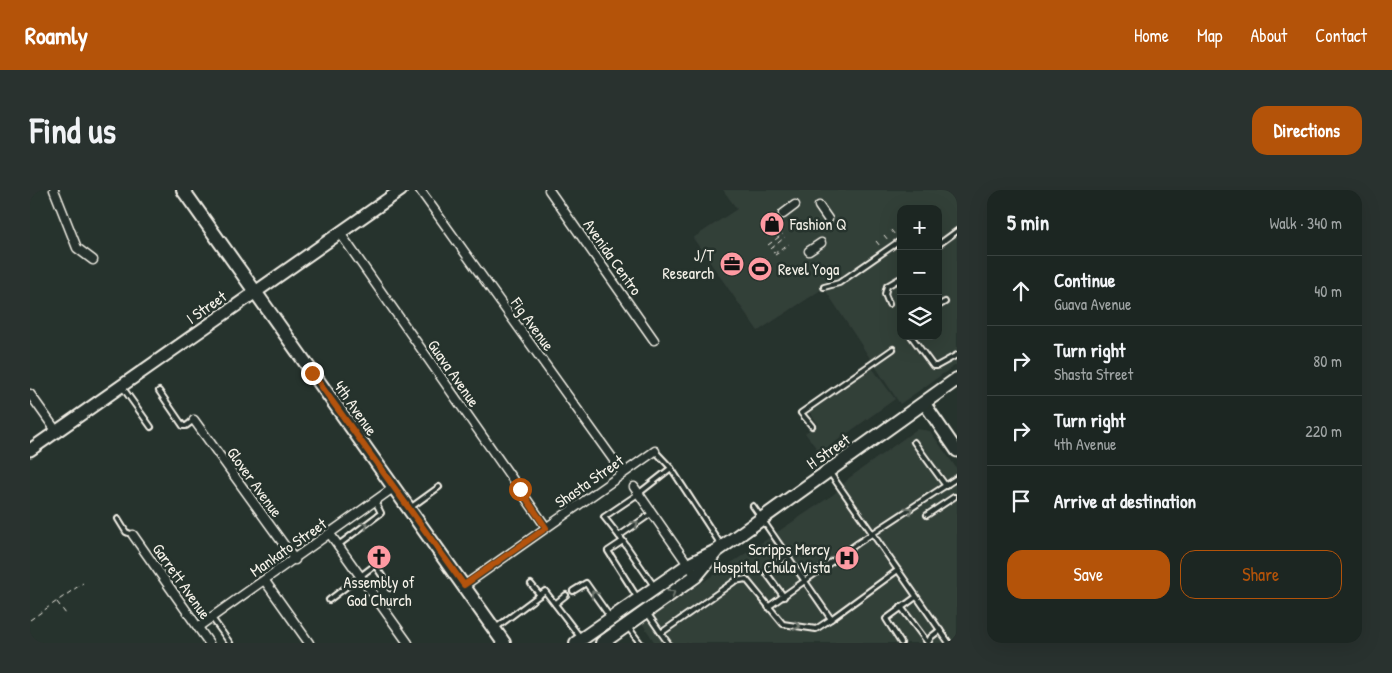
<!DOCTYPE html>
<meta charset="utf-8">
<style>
body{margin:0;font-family:"Patrick Hand",sans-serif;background:#29322f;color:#f1f3f6}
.controls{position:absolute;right:15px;top:15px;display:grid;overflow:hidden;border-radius:10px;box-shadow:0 5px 20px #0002}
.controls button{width:45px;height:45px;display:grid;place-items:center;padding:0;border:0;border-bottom:1px solid #3a4340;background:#1c2622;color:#f1f3f6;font:25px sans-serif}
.stop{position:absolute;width:15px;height:15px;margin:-11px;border:4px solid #b45309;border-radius:50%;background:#fff}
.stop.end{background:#b45309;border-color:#fff;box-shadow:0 1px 5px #0008}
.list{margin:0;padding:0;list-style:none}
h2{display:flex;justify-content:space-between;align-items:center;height:65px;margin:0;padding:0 20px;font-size:21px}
h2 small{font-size:16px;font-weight:400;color:#a0a5a5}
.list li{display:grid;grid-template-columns:32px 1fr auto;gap:15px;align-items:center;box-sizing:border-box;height:70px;padding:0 20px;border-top:1px solid #3a4340}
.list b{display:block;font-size:19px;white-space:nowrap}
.list p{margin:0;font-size:16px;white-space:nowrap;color:#a0a5a5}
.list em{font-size:16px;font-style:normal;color:#a0a5a5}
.actions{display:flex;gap:10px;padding:15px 20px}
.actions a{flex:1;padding:11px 0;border:1px solid #b45309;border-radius:15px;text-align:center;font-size:18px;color:#b45309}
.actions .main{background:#b45309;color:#fff}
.icon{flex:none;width:28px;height:28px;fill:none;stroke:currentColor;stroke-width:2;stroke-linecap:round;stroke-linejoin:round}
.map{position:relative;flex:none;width:927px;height:453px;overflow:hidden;border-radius:15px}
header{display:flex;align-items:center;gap:30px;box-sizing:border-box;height:70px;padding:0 25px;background:#b45309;color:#fff}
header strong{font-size:24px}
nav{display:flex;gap:28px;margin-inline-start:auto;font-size:18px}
.intro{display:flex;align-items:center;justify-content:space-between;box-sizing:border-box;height:120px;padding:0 30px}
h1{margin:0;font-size:35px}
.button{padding:12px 22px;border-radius:15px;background:#b45309;color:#fff;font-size:18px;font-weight:700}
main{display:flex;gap:30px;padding:0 30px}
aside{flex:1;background:#1c2622;border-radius:15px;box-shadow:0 5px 20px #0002}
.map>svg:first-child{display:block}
.built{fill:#333f39;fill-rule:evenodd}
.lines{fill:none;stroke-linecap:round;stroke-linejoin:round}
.lane-casing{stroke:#f4f1e8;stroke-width:8}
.street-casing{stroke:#f4f1e8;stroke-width:11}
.secondary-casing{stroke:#f4f1e8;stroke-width:15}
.primary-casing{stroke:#f4f1e8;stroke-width:16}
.path{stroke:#f4f1e8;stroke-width:1;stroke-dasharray:5 4;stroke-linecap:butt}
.lane{stroke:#26332d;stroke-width:4}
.street{stroke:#26332d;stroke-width:8}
.secondary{stroke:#26332d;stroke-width:11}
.primary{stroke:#26332d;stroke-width:12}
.oneway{stroke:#6e766e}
.route{stroke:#b45309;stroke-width:6}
.labels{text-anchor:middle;stroke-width:5;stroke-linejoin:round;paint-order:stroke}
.poi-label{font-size:16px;fill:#f4f1e8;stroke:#26332d;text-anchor:start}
.street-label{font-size:16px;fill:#f4f1e8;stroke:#26332d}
</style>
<header>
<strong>Roamly</strong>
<nav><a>Home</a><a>Map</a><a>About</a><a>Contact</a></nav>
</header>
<div class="intro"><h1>Find us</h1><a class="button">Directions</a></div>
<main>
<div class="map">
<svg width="927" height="453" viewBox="0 0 927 453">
<rect width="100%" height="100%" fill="#26332d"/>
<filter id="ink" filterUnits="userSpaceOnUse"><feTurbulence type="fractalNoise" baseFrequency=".02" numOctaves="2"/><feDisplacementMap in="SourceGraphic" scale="10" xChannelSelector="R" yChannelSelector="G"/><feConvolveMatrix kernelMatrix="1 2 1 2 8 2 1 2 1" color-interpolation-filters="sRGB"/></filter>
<g filter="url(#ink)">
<g class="built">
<path d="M693,0H927V174L870,214L794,98L728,141L663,48L707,19ZM871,19H908V146H871Z"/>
<path d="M837,171L865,209L790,263L775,243L788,234L775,216Z"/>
<path d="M887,239L900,241L927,279V453H625L612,433L804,304L819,288Z"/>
</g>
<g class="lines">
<defs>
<g id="lane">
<path d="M908,55L927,41"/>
<path d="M794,97L809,93L871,50"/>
<path d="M859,114L855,104L857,96L869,89L871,91"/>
<path d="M908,116L915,112"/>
<path d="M881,146L903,176H907L927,165"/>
<path d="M93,198L121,237"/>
<path d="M129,201L153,236H156L164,230"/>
<path d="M782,236L771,223L863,159"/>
<path d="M884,252L916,296"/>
<path d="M625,261L641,278L691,355"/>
<path d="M800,283L919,453"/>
<path d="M723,316L801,429L868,380"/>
<path d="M380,318L409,297"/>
<path d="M897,325L924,307"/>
<path d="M88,329L96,342L103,345"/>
<path d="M589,346L622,323"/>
<path d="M593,351L624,396"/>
<path d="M307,356L351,323L345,311"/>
<path d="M501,394L510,405"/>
<path d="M543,401L556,393L580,427"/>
<path d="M607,407L578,361L593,351L574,327L608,304L641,278"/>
<path d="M754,407L737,384L738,379L757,366"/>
<path d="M299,410L345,375L360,398"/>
<path d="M525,414L536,405"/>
<path d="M738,417L828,353L927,288"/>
<path d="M871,417L898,453"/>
<path d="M618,424L631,443L705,391L716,389L753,434L786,439L801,429"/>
<path d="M182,428L200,453"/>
<path d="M467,437L515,401L550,447"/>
<path d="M598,437L610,453"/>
<path d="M631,443L638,453"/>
<path d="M871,453L856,429L886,407"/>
<path d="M898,453L901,447L910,440"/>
</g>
<g id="street">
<path d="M24,0L47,58L63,70"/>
<path d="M390,0L593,283"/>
<path d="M519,0L624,150"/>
<path d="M789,16L798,29"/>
<path d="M753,24L765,15"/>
<path d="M310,43L516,337"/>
<path d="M779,61L791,53"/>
<path d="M0,204L27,242"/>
<path d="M164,230L265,370"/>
<path d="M604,297L666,386"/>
<path d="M300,344L378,453"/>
<path d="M103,345L179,453"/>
<path d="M235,391L279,453"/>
<path d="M435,395L625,261"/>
<path d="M168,437L363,298"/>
</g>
<g id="secondary">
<path d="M894,213L927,261"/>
<path d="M0,260L371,0"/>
</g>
<g id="primary">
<path d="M153,0L474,453"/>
<path d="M546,453L658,375L688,360L927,189"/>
<path d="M572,453L666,386L685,363"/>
</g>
</defs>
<use href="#lane" class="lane-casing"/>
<use href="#street" class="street-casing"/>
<use href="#secondary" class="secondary-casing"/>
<use href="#primary" class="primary-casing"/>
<g class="path">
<path d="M861,40L865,45"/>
<path d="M854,45L858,50"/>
<path d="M846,51L850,56"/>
<path d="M738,55L753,44"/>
<path d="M741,59L755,47"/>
<path d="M743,63L759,54"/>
<path d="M745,65L760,55"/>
<path d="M27,412L36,424"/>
<path d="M0,430L53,393"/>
</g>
<use href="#lane" class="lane"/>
<use href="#street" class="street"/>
<use href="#secondary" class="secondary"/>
<use href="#primary" class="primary"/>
</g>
<defs><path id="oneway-chevron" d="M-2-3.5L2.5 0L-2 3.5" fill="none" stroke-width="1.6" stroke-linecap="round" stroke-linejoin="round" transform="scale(1.25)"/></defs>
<g class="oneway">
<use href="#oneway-chevron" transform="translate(879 320) rotate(-35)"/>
<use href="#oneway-chevron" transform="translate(605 334) rotate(-36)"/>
<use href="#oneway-chevron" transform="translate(335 335) rotate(-36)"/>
<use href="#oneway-chevron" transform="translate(642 403) rotate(-34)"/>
<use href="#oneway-chevron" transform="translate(564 404) rotate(-125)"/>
<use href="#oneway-chevron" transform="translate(767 436) rotate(8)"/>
</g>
</g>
<g class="lines" filter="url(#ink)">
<path class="route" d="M282,183L434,395L516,338L490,299"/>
</g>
<defs>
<symbol id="shop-disc" viewBox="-11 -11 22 22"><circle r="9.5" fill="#ff9aa2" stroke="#26332d"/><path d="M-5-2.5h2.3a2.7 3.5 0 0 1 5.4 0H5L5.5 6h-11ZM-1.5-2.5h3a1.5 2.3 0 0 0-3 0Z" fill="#111"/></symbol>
<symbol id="office-disc" viewBox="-11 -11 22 22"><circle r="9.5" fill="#ff9aa2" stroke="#26332d"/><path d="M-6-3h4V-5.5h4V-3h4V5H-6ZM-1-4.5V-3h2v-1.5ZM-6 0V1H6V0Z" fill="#111"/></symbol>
<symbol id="stadium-disc" viewBox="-11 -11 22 22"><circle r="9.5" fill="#ff9aa2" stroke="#26332d"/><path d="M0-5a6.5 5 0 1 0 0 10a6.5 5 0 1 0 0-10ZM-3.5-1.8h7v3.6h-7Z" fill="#111"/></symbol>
<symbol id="church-disc" viewBox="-11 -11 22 22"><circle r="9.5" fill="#ff9aa2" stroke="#26332d"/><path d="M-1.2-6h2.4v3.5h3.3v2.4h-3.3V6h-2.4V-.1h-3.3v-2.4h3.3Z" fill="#111"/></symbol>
<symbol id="hospital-disc" viewBox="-11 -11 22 22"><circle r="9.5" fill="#ff9aa2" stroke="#26332d"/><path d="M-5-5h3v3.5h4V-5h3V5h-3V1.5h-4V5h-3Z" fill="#111"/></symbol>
</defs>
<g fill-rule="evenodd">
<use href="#shop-disc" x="728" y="20" width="28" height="28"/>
<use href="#office-disc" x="688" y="60" width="28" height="28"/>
<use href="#stadium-disc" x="716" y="65" width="28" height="28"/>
<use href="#church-disc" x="335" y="353" width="28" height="28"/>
<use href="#hospital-disc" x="803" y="354" width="28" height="28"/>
</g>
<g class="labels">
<g class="poi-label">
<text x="760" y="40">Fashion Q</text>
<text x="684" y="71" text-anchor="end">J/T<tspan x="684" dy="18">Research</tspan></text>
<text x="748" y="85">Revel Yoga</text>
<text x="800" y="365" text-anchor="end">Scripps Mercy<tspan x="800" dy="18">Hospital Chula Vista</tspan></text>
<text x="349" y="398" text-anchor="middle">Assembly of<tspan x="349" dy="18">God Church</tspan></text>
</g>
<g class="street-label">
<text transform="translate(583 67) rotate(55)" y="6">Avenida Centro</text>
<text transform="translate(176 117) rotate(-35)" y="6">I Street</text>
<text transform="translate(503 134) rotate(54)" y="6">Fig Avenue</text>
<text transform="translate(424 183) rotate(55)" y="6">Guava Avenue</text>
<text transform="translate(326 218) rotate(55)" y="6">4th Avenue</text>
<text transform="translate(798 261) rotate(-35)" y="6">H Street</text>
<text transform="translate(559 291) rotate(-35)" y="6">Shasta Street</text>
<text transform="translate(225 292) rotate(54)" y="6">Glover Avenue</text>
<text transform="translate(258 357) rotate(-35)" y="6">Mankato Street</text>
<text transform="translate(152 391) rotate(55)" y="6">Garrett Avenue</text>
</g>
</g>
</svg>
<div class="controls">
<button>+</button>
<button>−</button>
<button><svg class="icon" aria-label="layers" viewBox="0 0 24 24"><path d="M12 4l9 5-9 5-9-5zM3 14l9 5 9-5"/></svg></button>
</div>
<div class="stop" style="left:490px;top:299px"></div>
<div class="stop end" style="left:282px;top:183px"></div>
</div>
<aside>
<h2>5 min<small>Walk · 340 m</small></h2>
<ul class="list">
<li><svg class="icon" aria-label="ahead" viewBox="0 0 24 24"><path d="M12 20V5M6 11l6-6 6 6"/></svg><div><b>Continue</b><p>Guava Avenue</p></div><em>40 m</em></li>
<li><svg class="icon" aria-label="right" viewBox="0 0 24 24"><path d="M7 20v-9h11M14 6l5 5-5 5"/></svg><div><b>Turn right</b><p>Shasta Street</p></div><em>80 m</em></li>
<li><svg class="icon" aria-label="right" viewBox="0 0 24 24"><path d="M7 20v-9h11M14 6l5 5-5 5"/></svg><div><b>Turn right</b><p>4th Avenue</p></div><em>220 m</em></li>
<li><svg class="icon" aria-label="arrive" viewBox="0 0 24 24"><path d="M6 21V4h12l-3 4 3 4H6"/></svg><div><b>Arrive at destination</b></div></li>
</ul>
<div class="actions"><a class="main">Save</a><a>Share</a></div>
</aside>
</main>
